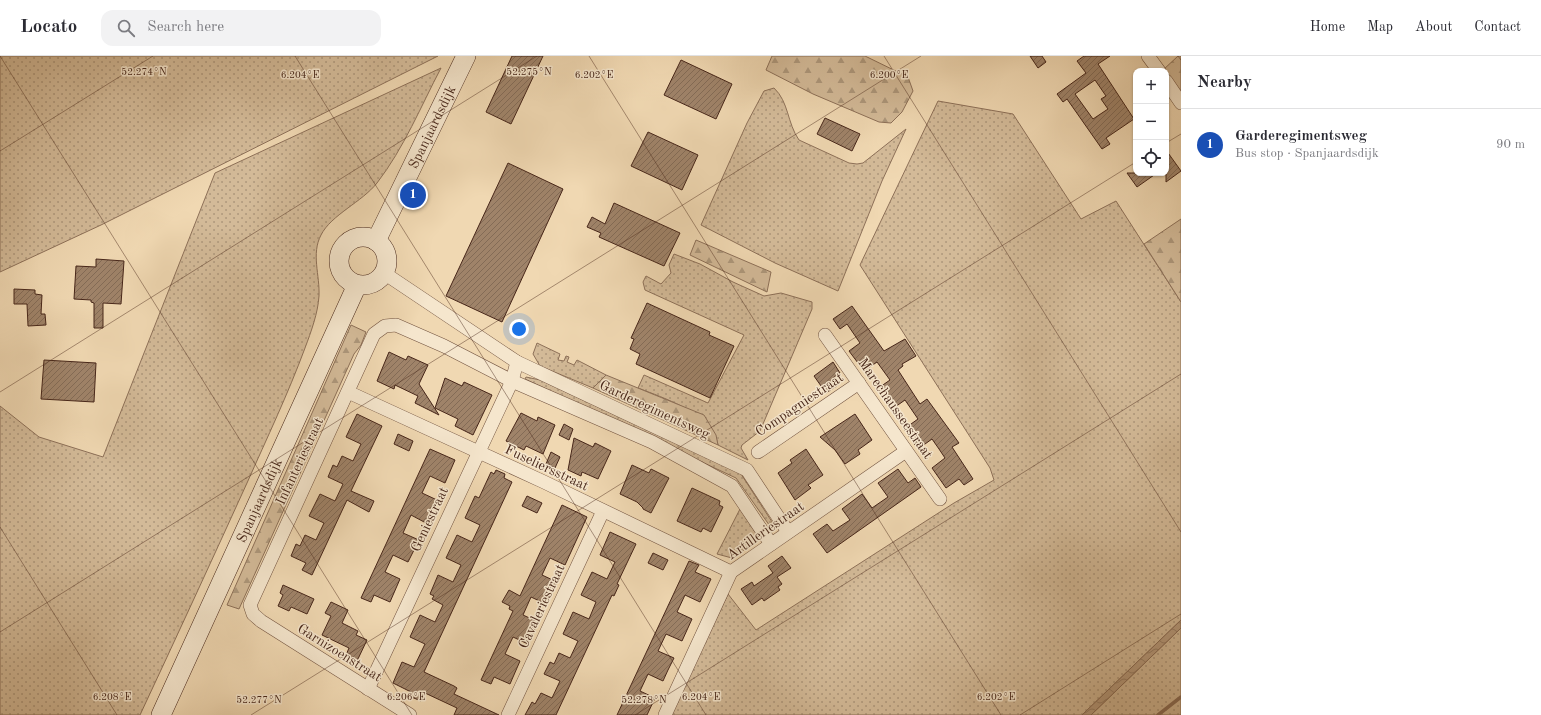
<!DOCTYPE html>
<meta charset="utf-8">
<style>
body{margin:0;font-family:"Old Standard TT",serif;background:#f2f2f3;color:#2b2b33}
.controls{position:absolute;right:12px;top:12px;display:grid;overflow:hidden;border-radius:8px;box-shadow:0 1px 3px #0004}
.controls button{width:36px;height:36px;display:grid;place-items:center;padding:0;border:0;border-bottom:1px solid #e1e1e2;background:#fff;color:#2b2b33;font:20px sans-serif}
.you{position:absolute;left:519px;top:273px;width:14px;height:14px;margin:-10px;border:3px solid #fff;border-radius:50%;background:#1a73e8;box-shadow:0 0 0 6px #1a73e833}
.badge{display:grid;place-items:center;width:26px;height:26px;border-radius:50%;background:#db2777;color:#fff;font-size:13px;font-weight:700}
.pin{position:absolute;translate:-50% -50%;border:2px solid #fff;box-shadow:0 1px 4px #0006}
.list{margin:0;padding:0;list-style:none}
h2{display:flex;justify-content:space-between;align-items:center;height:52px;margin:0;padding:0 16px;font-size:17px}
h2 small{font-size:13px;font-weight:400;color:#7c7c81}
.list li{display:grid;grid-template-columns:26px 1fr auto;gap:12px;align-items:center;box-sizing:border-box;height:72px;padding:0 16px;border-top:1px solid #e1e1e2}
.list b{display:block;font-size:15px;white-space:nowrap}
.list p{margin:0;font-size:13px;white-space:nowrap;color:#7c7c81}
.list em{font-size:13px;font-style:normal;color:#7c7c81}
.icon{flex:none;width:22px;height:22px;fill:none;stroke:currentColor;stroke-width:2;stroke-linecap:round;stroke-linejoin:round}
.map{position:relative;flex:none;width:1181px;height:659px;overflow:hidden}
header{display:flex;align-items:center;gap:24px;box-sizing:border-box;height:56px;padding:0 20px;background:#fff;border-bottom:1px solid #e1e1e2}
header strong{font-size:19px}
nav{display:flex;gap:22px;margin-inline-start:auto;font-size:14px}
.search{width:280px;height:36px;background:#f2f2f3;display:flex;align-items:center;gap:10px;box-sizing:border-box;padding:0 14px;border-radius:12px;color:#7c7c81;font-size:15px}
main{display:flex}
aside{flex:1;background:#fff}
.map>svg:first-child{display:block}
.grass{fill:url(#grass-dots);stroke:#8d7058}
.forest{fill:url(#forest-firs);stroke:#8d7058}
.water{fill:url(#water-waves);stroke:#8a6c56}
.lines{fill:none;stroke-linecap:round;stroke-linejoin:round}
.stream{stroke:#8a6c56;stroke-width:3.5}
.building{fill:url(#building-hatch);stroke:#472619;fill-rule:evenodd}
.street-casing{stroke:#71523f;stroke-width:14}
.secondary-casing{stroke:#472619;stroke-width:20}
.street{stroke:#f5e6cd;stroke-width:13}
.secondary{stroke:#f5e6cd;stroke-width:19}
.ticks{fill:none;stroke:#472619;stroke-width:1;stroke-opacity:0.45}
.labels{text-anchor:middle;stroke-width:3;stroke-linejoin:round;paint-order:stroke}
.street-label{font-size:14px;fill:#472619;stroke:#f5e6cd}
.ticks-label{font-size:10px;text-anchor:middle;fill:#472619;stroke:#f5e6cd;stroke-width:3;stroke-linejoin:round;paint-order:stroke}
</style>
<header>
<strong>Locato</strong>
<div class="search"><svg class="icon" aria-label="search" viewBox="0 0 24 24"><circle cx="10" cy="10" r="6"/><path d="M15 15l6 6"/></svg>Search here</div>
<nav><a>Home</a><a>Map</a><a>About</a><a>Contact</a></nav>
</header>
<main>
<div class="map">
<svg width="1181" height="659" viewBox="0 0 1181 659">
<defs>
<pattern id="grass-dots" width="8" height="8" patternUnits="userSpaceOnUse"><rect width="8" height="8" fill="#d3ba98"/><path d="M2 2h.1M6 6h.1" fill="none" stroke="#ad977b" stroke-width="1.8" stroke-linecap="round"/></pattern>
<pattern id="forest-firs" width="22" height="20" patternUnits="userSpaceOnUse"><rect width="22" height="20" fill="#d3ba98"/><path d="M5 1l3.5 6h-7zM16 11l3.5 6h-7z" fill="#ad977b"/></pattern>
<pattern id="water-waves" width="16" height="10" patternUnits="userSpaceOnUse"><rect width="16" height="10" fill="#b79b7e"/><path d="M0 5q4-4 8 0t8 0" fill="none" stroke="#977e66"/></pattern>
<pattern id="building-hatch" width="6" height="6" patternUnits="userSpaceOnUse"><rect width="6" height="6" fill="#9f8369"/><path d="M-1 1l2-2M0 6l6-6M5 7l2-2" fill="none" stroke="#836b56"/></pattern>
</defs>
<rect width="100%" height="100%" fill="#f0d8b2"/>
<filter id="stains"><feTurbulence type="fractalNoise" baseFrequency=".005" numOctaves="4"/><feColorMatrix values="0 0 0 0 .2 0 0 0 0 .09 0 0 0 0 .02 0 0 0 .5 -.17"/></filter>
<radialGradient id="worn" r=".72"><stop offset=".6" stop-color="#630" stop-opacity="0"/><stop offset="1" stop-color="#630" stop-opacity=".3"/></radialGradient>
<g class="grass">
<path d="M0,0H438L101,169L0,216Z"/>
<path d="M441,12C421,50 404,92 377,127C362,146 331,159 321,179C311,198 320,219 319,240C318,257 311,276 305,292C288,338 267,382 247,427C212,504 176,582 140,659H0V350L39,381L103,401L215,117Z"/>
<path d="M774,32C789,46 787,67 799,84L849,107L857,108L863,107L906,73L882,125L838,235L775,207L701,169L747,67L764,35Z"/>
<path d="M938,45L1013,58L1081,163L1116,145L1181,246V564L1082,659H671L728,538L756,574L954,447L994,424L990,412L860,209Z"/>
<path d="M674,198L700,208L733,226L764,240L781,237L812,246V253L760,375L742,389L741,392L748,404L718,389C713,358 664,342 638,332L644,319L708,347L744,279L645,234L643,226L646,220L661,228L671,217L669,209Z"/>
<path d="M537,287L560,298L558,304L564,305L566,300L569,301L567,306L574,309L577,304L606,319L593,332L540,310L533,298Z"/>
<path d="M526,321L540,324L741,418L776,472L772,473L736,422L525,323Z"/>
<path d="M740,453L760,483L732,502L717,498Z"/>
<path d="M1181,572V659H1091Z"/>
</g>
<g class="forest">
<path d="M772,0H865L908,21L913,35L902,56L891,67L879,66L813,38L766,14Z"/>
<path d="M1178,0H1181V36H1178L1166,19V15L1163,14Z"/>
<path d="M1181,163V246L1144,188Z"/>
<path d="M696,184L771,216L767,236L690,199Z"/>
<path d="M351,269L366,276L361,289L354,298L239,553L227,549Z"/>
<path d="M606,319L704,359L716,379L718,389L593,332Z"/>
</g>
<path class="water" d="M1181,564V572L1091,659H1082Z"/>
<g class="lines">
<path class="stream" d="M1158,659L1181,641"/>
</g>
<g class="building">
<path d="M512,0H543L511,68L486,56Z"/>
<path d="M1030,0H1042L1046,6L1038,12Z"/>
<path d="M1084,0H1110L1098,8L1134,63L1106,82L1110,88L1102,93L1067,43L1063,46L1057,38L1086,17L1077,5ZM1095,24L1106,40L1101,43L1108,53L1093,63L1075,38Z"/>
<path d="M681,4L732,28L716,63L664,39Z"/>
<path d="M825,62L860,78L852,95L817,78Z"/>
<path d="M648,76L698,99L682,134L631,110Z"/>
<path d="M1166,94L1181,115L1166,126Z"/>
<path d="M508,107L563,133L502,266L446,240Z"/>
<path d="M1127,117H1157L1137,131Z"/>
<path d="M614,147L680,177L664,210L599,181L601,177L587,171L592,161L605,168Z"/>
<path d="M96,203L124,205L121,248L103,247V272H94V247L91,246V244L74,243L76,210L96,211Z"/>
<path d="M14,233L35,234V238L42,239L41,258H45L46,269L28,270L27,248H14Z"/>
<path d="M647,247L710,276L709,279L734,290L710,342L636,308L640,298L630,293L634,283L631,282Z"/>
<path d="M852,250L884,295L905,283L916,300L902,308L903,310L898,314L920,348L927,343L959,387L952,391L973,423L964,429L959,423L946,432L932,412L945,402L939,393L932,383L918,393L904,373L918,363L905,344L895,351L887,341L880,331L890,324L877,306L864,315L849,295L860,287L847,268L840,273L833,263Z"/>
<path d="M389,296L406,304L408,300L428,309L419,328L439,359L415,347L418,340L395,329L394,333L377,325Z"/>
<path d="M44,304L96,307L94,346L41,343Z"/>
<path d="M833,306L840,317L833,322L838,329L826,337L814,320Z"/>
<path d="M445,322L462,330L464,326L492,339L473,379L455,370L458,363L435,352Z"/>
<path d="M521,357L537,365L538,361L555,369L543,398L526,390L524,394L506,385Z"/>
<path d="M357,358L382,370L351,435L374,445L369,456L347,444L312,519L302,514L306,507L291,500L296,488L300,490L305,479L316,484L324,467L309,460L320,438L335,445L343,428L328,421L333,409L337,411L342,400L353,405L361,388L346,381Z"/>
<path d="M855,358L872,384L858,394L860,398L845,408L835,394L820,381Z"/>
<path d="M564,368L573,373L569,384L559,379Z"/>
<path d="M398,378L413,385L409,395L394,388Z"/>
<path d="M574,382L593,391L595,387L611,395L598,423L582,416L581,420L568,414Z"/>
<path d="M430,393L455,404L445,427L430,420L422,437L437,444L426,467L411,459L403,477L419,484L408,506L393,499L385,516L400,523L390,546L374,539L371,546L361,542Z"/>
<path d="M806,393L823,419L808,429L811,432L795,444L778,417L792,407L790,404Z"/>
<path d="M551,396L560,401L555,412L546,408Z"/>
<path d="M632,409L649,417L651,413L669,422L651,457L643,453V452L637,446L620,438Z"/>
<path d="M898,413L908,427L915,422L921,431L827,497L813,478L827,468L833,475L850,464L842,453L862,438L872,452L888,441L878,427Z"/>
<path d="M496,414L505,418L504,422L512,426L424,616L454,630L457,632L454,638L499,659H454L457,652L425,637L421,645L409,640L411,636L393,627L402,606L414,611L425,588L410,581L420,559L435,566L443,549L432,543L434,540L430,538L438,519L453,526L461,509L446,502L457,479L472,486L480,469L465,462L475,440L479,442L491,416L494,418Z"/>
<path d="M692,432L720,445L719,449L723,451L711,476L703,472L701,476L677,465Z"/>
<path d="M527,440L542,447L537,457L522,450Z"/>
<path d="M562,449L587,461L565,509L550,502L542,519L557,526L546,548L531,541L523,559L538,566L528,588L513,581L505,598L520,605L510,628L494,621L491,628L481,624L513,555L509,553L510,550L502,546L509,534L520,540Z"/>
<path d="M610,476L636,488L617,528L619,529L614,540L612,539L556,659H525L532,646L535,648L541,637L552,642L560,625L544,618L550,606L554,608L559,597L570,602L578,585L563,578L573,556L589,563L596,546L581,539L592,516L607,523L615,506L600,499Z"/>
<path d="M653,497L668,504L663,514L648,507Z"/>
<path d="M782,500L791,512L777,521L782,528L778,531L780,534L764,545L762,542L752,549L741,533L752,526L754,530L773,517L768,510Z"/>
<path d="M689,505L699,509L695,516L711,523L700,546L685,539L677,556L692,563L682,585L666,578L658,595L674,602L668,614L663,625L648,618L640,635L655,642L647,659H617Z"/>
<path d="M283,529L314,543L307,558L291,551L289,555L278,550L283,539L280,537Z"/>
<path d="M331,546L348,554L342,567L358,575L356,579L367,584L357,605L346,599L349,592L322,579L331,560L325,557Z"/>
</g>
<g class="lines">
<defs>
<g id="street">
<path d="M1148,0L1159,15"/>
<path d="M1166,25L1181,47"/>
<path d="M384,217L517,306L747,414L788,476"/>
<path d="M825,279L940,443"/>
<path d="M348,336L544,426L731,516"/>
<path d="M758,396L859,327"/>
<path d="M368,633L512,325L517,306"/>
<path d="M410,659L261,565L253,558L250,549L374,278L385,270L396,269L444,290L512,325L652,386L732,430L771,488"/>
<path d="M508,659L603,455"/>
<path d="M665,659L731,516L906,395"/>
</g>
<g id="secondary">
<circle cx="363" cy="205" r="24"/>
<path id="s1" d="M376,185L466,0"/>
<path id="s2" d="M161,659L357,229"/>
</g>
</defs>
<use href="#street" class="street-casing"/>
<use href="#secondary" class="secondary-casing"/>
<use href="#street" class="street"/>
<use href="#secondary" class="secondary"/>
</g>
<path class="ticks" d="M0,0L412,659M295,0L706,659M589,0L1001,659M884,0L1181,476M1178,0L1181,4M1166,87L1181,78M0,95L153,0M0,336L537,0M0,471L117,659M0,576L921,0M251,659L1136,106M635,659L1181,318M1020,659L1181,558"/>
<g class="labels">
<g class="street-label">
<text dy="5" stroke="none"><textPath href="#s1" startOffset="127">Spanjaardsdijk</textPath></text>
<text transform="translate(799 348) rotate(-34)" y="5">Compagniestraat</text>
<text transform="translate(896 352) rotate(55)" y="5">Marechausseestraat</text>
<text transform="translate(655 353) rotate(25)" y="5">Garderegimentsweg</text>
<text transform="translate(299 405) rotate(-65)" y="5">Infanteriestraat</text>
<text transform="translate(547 411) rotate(25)" y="5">Fuseliersstraat</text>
<text dy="5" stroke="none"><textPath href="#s2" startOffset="236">Spanjaardsdijk</textPath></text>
<text transform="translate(429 463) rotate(-65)" y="5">Geniestraat</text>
<text transform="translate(765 474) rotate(-35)" y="5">Artilleriestraat</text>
<text transform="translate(541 550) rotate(-65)" y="5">Cavaleriestraat</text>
<text transform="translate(340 596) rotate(32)" y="5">Garnizoenstraat</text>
</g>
</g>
<g class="ticks-label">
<text x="144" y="19">52.274°N</text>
<text x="529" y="19">52.275°N</text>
<text x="300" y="22">6.204°E</text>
<text x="594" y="22">6.202°E</text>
<text x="889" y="22">6.200°E</text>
<text x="112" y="644">6.208°E</text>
<text x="406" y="644">6.206°E</text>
<text x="701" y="644">6.204°E</text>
<text x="996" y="644">6.202°E</text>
<text x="259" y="647">52.277°N</text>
<text x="644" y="647">52.278°N</text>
</g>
<rect width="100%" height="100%" filter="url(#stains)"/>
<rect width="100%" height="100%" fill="url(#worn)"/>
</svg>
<div class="controls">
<button>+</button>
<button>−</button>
<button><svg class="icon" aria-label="locate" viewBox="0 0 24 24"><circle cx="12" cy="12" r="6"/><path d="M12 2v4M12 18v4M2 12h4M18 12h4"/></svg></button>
</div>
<div class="you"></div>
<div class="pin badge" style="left:413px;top:139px;background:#1a4fb4">1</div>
</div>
<aside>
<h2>Nearby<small></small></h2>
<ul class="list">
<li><span class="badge" style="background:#1a4fb4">1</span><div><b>Garderegimentsweg</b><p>Bus stop · Spanjaardsdijk</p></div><em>90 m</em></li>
</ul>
</aside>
</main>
